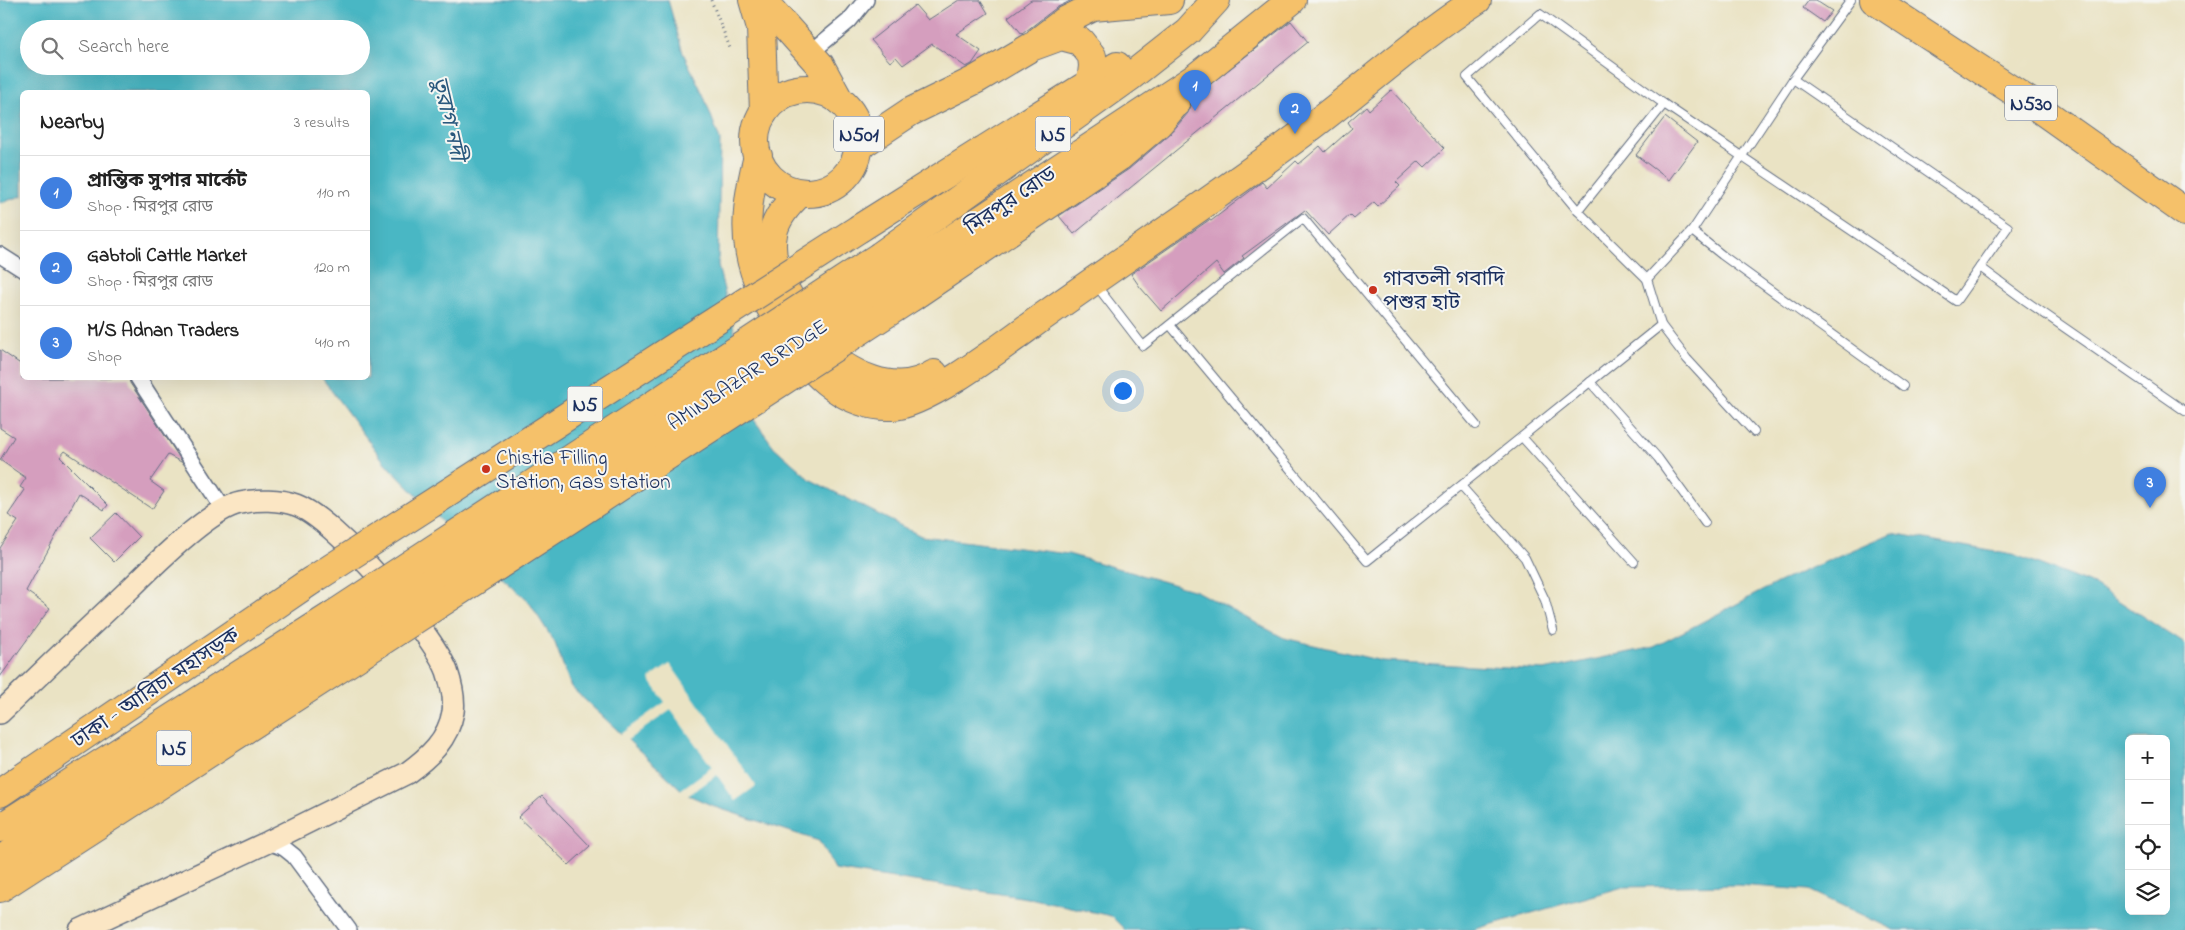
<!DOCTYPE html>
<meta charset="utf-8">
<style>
body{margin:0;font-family:"Indie Flower","Noto Sans Bengali",sans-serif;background:#f2f2f2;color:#222}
.controls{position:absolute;right:15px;bottom:15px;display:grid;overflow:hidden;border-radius:8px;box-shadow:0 5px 20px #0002}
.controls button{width:45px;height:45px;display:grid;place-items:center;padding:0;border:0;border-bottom:1px solid #e0e0e0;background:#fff;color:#222;font:25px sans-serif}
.you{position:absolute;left:1122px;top:390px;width:18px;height:18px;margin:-12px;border:4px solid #fff;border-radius:50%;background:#1a73e8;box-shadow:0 0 0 8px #1a73e833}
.badge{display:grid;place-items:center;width:32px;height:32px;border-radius:50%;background:#ea580c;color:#fff;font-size:16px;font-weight:700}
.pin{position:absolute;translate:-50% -41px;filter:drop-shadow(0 1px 2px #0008)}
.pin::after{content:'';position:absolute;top:26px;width:18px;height:15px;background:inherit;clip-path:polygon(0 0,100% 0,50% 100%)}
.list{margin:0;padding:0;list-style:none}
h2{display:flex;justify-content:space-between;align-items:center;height:65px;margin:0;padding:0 20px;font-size:21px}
h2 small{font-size:16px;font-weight:400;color:#767676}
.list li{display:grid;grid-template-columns:32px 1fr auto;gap:15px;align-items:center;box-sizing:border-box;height:75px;padding:0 20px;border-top:1px solid #e0e0e0}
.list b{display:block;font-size:19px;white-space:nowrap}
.list p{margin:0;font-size:16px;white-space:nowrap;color:#767676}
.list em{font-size:16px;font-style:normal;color:#767676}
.icon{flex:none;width:28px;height:28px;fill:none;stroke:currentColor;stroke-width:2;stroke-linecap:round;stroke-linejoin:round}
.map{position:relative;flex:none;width:2185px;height:930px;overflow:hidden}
.search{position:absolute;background:#fff;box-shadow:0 5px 20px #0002;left:20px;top:20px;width:350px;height:55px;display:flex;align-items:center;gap:12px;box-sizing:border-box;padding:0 18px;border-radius:28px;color:#767676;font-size:19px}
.panel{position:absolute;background:#fff;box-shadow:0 5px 20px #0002;left:20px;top:90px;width:350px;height:290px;border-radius:8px}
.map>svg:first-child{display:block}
.water{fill:#49b7c4;stroke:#327391;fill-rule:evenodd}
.pier{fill:#eae3c4}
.building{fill:#d59ebe}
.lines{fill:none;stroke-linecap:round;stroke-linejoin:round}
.lane-casing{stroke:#636e82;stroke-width:10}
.street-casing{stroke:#636e82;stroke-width:18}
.secondary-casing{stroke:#636e82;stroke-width:24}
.highway-casing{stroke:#636e82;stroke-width:30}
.path{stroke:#636e82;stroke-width:3;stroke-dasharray:1 4;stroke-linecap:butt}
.lane{stroke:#fff;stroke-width:8}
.street{stroke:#fff;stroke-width:15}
.secondary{stroke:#fbe6c4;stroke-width:21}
.highway{stroke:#f5c16b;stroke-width:28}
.highway-bridge-casing{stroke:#636e82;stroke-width:30;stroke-linecap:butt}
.highway-bridge{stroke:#f5c16b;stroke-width:28}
.poi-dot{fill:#c8321e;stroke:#f6f6f2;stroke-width:2}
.labels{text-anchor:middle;stroke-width:4;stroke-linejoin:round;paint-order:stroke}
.shield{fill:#f6f6f2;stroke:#5d6b8a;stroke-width:1}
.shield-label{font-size:20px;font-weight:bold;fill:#1b2f5e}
.street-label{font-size:21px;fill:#1b2f5e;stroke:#f6f6f2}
.poi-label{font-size:21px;fill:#1b2f5e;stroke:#f6f6f2;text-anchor:start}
.water-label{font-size:22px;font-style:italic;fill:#29587d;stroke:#f6f6f2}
</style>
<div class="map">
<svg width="2185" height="930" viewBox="0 0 2185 930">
<rect width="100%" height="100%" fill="#f6f6f2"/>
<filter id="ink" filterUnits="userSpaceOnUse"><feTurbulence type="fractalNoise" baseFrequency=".02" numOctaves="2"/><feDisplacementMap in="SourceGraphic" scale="10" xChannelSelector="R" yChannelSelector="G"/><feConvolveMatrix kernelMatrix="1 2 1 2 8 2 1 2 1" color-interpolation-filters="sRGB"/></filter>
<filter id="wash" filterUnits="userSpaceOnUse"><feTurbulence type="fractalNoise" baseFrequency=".0096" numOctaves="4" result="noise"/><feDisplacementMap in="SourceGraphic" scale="20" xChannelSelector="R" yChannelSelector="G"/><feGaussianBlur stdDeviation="1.12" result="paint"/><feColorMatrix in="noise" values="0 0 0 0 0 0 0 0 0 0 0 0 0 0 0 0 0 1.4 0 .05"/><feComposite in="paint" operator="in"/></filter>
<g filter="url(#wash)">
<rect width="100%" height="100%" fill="#eae3c4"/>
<path class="water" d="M0,0H668L683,53L703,94L720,140L718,266L738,345L736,395L774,447L811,480L921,536L1068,554L1196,591L1284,638L1382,661L1544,670L1654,647L1781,581L1892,533L2018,556L2096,586L2185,644V930H1894L1809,890L1737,885L1623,887L1472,930H1125L1111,916L1034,899L834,869L819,841L718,808L686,794L571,687L555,643L529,602L457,537L385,463L322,378H368V92H22V196L0,203ZM29,29H361V66H29ZM2129,739H2166V911H2129Z"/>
<path class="pier" d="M670,664L756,786L735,801L717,775L686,797L679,791L712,767L671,710L626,741L619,735L665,702L649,679Z"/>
<g id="blocks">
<g class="building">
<path d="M959,0H980L988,13L956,34L981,51L972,64L966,67L932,44L903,65L896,57L890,62L871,40L915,5L928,20Z"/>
<path d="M1031,0H1072L1056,8L1022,34L1008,17Z"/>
<path d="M1809,0H1815L1832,11L1823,22L1803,8Z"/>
<path d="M1291,21L1308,42L1074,234L1059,216L1129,169L1171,133L1188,113L1191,106V99Z"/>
<path d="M1391,90L1445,148L1425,167L1419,161L1396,182L1400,186L1378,206L1374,202L1354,219L1350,215L1328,235L1305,210L1242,256L1244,258L1224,274L1216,263L1161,311L1140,287L1131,274L1209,220L1211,221L1262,182L1267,188L1296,161L1299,164L1320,146L1325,152L1352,128L1348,122L1366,106L1369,110Z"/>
<path d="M1665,117L1697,142L1669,180L1636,155Z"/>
<path d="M0,350L22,365V378H129L130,383L183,463L168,455L150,481L164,491L152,509L65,451L60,457L108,505L104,510L79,493L26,591L50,608L0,677V548L18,521L8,515L25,490L20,487L26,478L0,460L14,437L0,428Z"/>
<path d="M116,513L139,537L114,562L90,538Z"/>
<path d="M542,796L590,846L569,865L518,817Z"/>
</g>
</g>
</g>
<g filter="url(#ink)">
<use href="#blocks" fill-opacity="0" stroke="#636e82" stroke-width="1"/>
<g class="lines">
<defs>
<g id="lane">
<path d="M1578,211L1664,104"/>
<path d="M1692,231L1722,255L1903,386"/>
<path d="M1980,267L2026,301L2185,411"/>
<path d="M1647,279L1692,231L1793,79L1851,0"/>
<path d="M1096,285L1143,346L1303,218L1476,425"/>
<path d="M1170,325L1367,561L1661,325"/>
<path d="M1590,382L1658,458L1705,523"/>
<path d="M1754,432L1687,359L1661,325L1647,279L1578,211L1467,77L1540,14L1664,104L1956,301L2008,227L1793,79"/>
<path d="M1522,437L1634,562"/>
<path d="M1461,486L1525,558L1545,600L1553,630"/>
</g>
<g id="street">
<path d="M809,54L849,21L866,0"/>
<path d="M0,255L22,269"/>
<path d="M138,378L224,510"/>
<path d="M268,842L284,848L294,856L349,930"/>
</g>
<path id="secondary" d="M0,713C43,671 87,629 131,588C154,565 210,509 240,503C257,499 280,499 296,505C335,519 432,632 447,671C451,683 455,699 453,712C448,740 429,757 407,773L268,842L80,930"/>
<g id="highway">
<path d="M753,0L761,28L764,112"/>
<path d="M762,0L820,65L839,100"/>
<path d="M1874,0L2027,100L2185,212"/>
<path d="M1040,40L1065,21L1093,7L1169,0"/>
<circle cx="807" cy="141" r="52"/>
<path d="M859,146L910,112L977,79L1031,47L1061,36L1080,41L1092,56L1093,66L1091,83L1085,95"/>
<path d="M758,156C738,235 745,271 789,338C812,374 847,408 893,406C930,404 1015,336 1048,313C1131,254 1217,197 1299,136C1359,92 1415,40 1477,0"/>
<path d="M800,193C788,204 776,217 773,234C768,261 781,283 794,305C801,318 808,333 818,344C847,375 896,399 934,374"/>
<path d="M860,228L1117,66"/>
<path d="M880,256L1131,76L1188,31L1216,0"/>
<path d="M896,276L1195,78L1292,0"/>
<path d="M912,297L1119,157L1159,123L1176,103"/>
<path d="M0,793L311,581"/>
<path d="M0,828L333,615"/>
<path d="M0,860L348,636"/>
<path d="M0,888L362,654"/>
</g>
</defs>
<use href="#lane" class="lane-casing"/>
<use href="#street" class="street-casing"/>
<use href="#secondary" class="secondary-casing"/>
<use href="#highway" class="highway-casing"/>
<path class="path" d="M711,0L730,48"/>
<use href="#lane" class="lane"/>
<use href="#street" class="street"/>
<use href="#secondary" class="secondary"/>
<use href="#highway" class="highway"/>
<defs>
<g id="highway-bridge">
<path d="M311,581L860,228"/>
<path d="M333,615L880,256"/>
<path d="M348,636L896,276"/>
<path d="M362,654L912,297"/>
</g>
</defs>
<use href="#highway-bridge" class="highway-bridge-casing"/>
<use href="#highway-bridge" class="highway-bridge"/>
</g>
</g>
<g class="poi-dot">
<circle cx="1373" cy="290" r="5"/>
<circle cx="486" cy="469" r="5"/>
</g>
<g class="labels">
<g class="shield">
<rect x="2005" y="85.5" width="52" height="35" rx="4"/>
<rect x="834" y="116.5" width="50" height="35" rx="4"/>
<rect x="1035.5" y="116.5" width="35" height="35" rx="4"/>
<rect x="567.5" y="386.5" width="35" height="35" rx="4"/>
<rect x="156.5" y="730.5" width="35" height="35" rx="4"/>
</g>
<g class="shield-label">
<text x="2031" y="110">N530</text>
<text x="859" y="141">N501</text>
<text x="1053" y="141">N5</text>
<text x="585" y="411">N5</text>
<text x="174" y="755">N5</text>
</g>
<g class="street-label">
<text transform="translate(1010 200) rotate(-34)" y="7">মিরপুর রোড</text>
<text transform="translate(747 374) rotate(-33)" y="7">AMINBAZAR BRIDGE</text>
<text transform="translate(155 687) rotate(-34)" y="7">ঢাকা - আরিচা মহাসড়ক</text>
</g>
<g class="poi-label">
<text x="1383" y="285">গাবতলী গবাদি<tspan x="1383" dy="24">পশুর হাট</tspan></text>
<text x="496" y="464">Chistia Filling<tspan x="496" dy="24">Station, Gas station</tspan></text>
</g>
<g class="water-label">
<text transform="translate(450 118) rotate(77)" y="8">তুরাগ নদী</text>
</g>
</g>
</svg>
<div class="controls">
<button>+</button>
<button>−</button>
<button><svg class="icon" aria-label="locate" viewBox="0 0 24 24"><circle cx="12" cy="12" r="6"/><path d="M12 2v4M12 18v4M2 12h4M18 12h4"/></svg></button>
<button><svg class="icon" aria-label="layers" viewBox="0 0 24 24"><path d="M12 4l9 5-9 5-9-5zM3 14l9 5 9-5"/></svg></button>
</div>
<div class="you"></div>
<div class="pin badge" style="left:1195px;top:111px;background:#3f7fe0">1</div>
<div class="pin badge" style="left:1295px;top:134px;background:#3f7fe0">2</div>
<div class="pin badge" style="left:2150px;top:508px;background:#3f7fe0">3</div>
<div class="search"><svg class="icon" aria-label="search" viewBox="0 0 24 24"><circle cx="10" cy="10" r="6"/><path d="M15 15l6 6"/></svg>Search here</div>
<section class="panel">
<h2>Nearby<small>3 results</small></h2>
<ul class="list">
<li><span class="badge" style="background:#3f7fe0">1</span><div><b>প্রান্তিক সুপার মার্কেট</b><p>Shop · মিরপুর রোড</p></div><em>110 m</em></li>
<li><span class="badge" style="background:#3f7fe0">2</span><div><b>Gabtoli Cattle Market</b><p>Shop · মিরপুর রোড</p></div><em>120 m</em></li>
<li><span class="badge" style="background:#3f7fe0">3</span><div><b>M/S Adnan Traders</b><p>Shop</p></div><em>410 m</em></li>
</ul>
</section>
</div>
